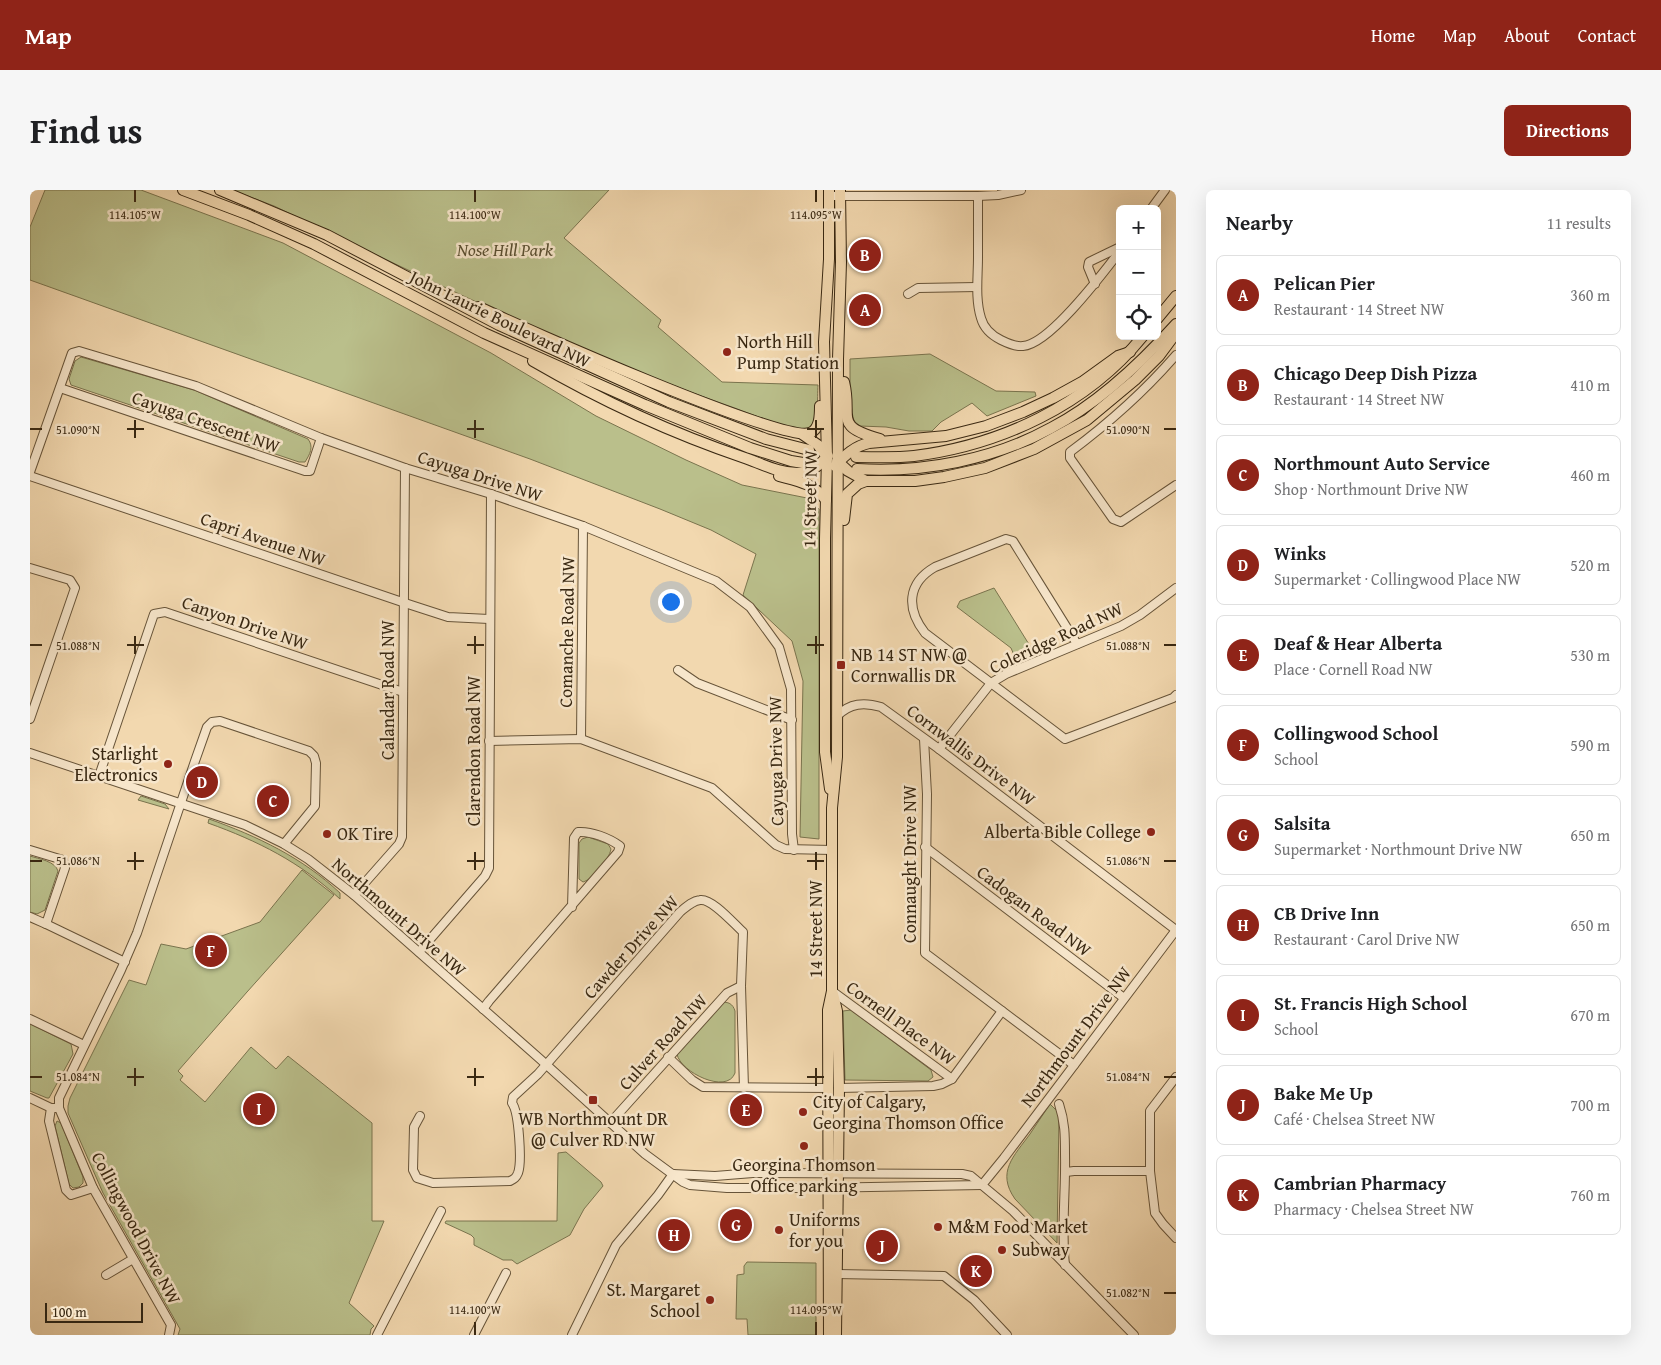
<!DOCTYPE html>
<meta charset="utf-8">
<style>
body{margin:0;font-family:"Gentium Book Plus",serif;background:#f6f6f6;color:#202124}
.controls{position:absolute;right:15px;top:15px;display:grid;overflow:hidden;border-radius:8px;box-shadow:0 5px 20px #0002}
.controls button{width:45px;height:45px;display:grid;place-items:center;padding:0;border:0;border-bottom:1px solid #e0e0e0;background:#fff;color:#202124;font:25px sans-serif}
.scale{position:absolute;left:15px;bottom:12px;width:98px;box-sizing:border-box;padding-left:5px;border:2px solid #392812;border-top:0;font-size:14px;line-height:18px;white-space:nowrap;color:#392812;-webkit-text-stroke:4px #f7e6cb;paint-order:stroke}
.you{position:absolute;left:640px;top:411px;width:18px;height:18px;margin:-12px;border:4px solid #fff;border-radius:50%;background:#1a73e8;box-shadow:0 0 0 8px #1a73e833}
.badge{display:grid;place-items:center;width:32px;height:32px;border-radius:50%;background:#8f2418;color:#fff;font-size:16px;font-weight:700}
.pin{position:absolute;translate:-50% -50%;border:2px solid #fff;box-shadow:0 1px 5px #0006}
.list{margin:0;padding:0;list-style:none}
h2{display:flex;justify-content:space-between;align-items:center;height:65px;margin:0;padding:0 20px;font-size:21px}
h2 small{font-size:16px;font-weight:400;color:#757577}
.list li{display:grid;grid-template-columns:32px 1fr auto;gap:15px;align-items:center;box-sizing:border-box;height:80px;margin:0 10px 10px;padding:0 10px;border:1px solid #e0e0e0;border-radius:8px}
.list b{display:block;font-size:19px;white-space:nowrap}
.list p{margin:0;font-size:16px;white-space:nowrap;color:#757577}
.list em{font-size:16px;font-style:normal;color:#757577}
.icon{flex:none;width:28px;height:28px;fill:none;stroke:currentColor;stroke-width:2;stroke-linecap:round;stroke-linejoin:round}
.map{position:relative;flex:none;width:1146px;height:1145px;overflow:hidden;border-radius:8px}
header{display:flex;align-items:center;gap:30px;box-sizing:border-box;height:70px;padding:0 25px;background:#8f2418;color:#fff}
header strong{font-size:24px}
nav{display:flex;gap:28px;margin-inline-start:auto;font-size:18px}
.intro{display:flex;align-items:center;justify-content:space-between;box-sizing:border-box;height:120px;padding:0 30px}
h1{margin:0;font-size:35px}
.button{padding:12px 22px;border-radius:8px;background:#8f2418;color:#fff;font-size:18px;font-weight:700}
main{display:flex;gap:30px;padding:0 30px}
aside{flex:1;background:#fff;border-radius:8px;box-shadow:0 5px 20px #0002}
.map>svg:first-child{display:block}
.green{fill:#babf8b;stroke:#7a744e}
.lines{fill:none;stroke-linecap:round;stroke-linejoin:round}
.minor-casing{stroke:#675439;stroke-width:10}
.major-casing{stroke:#392812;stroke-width:12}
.minor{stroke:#f7e6cb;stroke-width:8}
.major{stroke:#f2d8af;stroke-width:10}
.ticks{fill:none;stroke:#392812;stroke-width:2}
.poi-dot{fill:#8f2418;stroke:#f7e6cb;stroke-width:2}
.labels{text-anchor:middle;stroke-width:5;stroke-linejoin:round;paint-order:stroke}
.park-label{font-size:18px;font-style:italic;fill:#594e30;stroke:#f7e6cb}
.street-label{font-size:18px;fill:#392812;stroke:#f7e6cb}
.poi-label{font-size:18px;fill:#392812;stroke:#f7e6cb;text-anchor:start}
.ticks-label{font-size:12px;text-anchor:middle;fill:#392812;stroke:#f7e6cb;stroke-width:5;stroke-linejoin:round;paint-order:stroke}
</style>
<header>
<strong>Map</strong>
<nav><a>Home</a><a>Map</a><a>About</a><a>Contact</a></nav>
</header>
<div class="intro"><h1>Find us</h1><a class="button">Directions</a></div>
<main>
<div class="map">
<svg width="1146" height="1145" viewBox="0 0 1146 1145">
<rect width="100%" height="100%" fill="#f2d8af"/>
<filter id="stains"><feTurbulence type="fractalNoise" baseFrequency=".004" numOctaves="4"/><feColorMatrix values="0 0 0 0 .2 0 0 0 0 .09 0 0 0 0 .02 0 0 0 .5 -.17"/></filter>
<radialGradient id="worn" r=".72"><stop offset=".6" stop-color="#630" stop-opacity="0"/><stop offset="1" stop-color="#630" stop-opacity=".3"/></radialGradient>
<g class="green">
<path d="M15,0H111L253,53L461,163L566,226L656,270L712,295L777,308L789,319V649L770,647L773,491L762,451L713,405L726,364L681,340L630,319L500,269L0,90V37Z"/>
<path d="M202,0H579L534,48L631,130L628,137L692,192L788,195C787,207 790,237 775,239C762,241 716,222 702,217C544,162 395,88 244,16Z"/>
<path d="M900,164L966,201L1005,202L1006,206L957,226L942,213L911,232L902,241H879L856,237L830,236L825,232L822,226L820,213V169Z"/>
<path d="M51,167L164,200L278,249C284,257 280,264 275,272H269L41,195L39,189L45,171Z"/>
<path d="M964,398L1005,464L987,472L981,458L927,417L930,411Z"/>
<path d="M111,606L135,614L139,619L108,610Z"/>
<path d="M179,629C227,646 273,668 310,703V709C270,672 228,651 178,633Z"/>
<path d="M558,647L578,654L581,659C579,670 563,689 553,692L549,689V653L552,649Z"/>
<path d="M0,666C9,669 25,671 28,681L15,720L7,724L0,722Z"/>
<path d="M272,680L304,705L217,802L148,881L153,886L150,890L175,912L221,857L246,879L258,866L342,933V1031H354L319,1113L344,1136L341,1139L340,1145H148L150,1139L73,1003L38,923V916L40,908L99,790L116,795L131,754L156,759L230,732Z"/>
<path d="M691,813C698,811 703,814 705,821V883C697,905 650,882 647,864Z"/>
<path d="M821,820L901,880L903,887L898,891L815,890L813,821Z"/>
<path d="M0,834L41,854L43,864L19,908H17L0,901Z"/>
<path d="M1020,914L1027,921L1029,927L1027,1053L985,1009C966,982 984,966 1000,944C1007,934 1013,924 1020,914Z"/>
<path d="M27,931L31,933L53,987V993L49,997L43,998L39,994L25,936Z"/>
<path d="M536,962L571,992L573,996L554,1019L540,1045L487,1074L482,1070H473L444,1055V1048L441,1045L415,1033L416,1031H527L528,963Z"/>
<path d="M717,1072L786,1073V1145H718L717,1129H706L707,1085L714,1084V1076Z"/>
</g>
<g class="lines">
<defs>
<g id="minor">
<path d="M799,6H948L968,5L991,0"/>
<path d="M948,6C948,26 948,46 948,67C948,87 945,109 951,128C954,139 961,145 971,150C977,153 985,157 993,156C1020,154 1073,83 1090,61"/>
<path d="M1121,19L1135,0"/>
<path d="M1065,94L1058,77L1059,72L1090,57"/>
<path d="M878,104L888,98L947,97"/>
<path d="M1146,165C1114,202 1079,233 1040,262V268L1083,329L1091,332L1146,295"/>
<path d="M30,198L275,281H280L291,248"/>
<path d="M0,282L42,163L49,161L166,196L291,248L375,278L461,304L553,336L686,391L720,417L749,457L761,499L762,644L764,660"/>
<path d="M0,286L381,415L418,427L459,429"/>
<path d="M0,378L40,390L45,398L0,529"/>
<path d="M1047,454L983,351L976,349L905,377C877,393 876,419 895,443L1035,549L1143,508L1146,505"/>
<path d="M648,480L667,493L762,530"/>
<path d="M807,526C820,513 834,512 851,517L909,559L1146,740"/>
<path d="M551,549L553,336"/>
<path d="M894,549L897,604L895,763L1044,875"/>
<path d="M459,551L551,549L682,598L746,655L755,659L802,660"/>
<path d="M909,559L961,493L976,484L1091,436L1110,425L1146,398"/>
<path d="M0,563L215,635L254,654L278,669L324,705L510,869L615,964L653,992L660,995L697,998H785L952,995L974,968L1146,740"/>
<path d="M69,586L124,424L135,422L373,502"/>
<path d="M895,657L1094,808"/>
<path d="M0,660L33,670L35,678L16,734L0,727"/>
<path d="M324,705L369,654L372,647L375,278"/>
<path d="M16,734L95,772"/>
<path d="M389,762L455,686L459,678L461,304"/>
<path d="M802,801L922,889"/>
<path d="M453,819L459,811L588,662L590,656C579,648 561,641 548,642L544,648L542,717"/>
<path d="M0,829L54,855"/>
<path d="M638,867L662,890L673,897L798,898"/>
<path d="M1146,887L1120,921V981L1125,1023L1133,1034L1146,1048"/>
<path d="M809,898L903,896L912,894L922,889L972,821"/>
<path d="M0,908L21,918H26"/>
<path d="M1029,914C1035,932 1035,946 1035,964C1036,1001 1031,1038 1035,1075"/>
<path d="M21,918L19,931L36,1000L41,1005L63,998"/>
<path d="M390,926L384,937L383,980L387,988L403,993L480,991C484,989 486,988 488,983C492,972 489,922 482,913L483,907L508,884L650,722C656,717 662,711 670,710C682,708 704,734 713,742L711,796L714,898"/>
<path d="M580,933L697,803L711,796"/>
<path d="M1036,982L1044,981H1120"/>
<path d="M643,984L685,986L723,983L932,984L941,986L983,1021L1104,1145"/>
<path d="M807,1084L914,1086L944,1110L977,1145"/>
<path d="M76,1085L103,1069"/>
<path d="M139,1145L141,1135L63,998L29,918V908L91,780L107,743L165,571L177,537L182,532L190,531L279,561L284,566L286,573L285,616L254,654"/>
<path d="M347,1145L411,1021"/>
<path d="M444,1145L476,1083"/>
<path d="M542,1145L586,1055L628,1005L643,984"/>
</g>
<g id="major">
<path d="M153,0L219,25L284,54L454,143L615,215L720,258L761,271L779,274"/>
<path d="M190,0L297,45L469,135L639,212L736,249L779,260"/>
<path d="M799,0V69L794,152L797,267L795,349V562L800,599"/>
<path d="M449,117C491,137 752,253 780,243C790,239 790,225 790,216"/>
<path d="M1127,129L1146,106"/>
<path d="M503,171C570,210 641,243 715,268C732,274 751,284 770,283C783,282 790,274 798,266"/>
<path d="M814,192C823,228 802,236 850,249"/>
<path d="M772,244L788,255L797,267"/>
<path d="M826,267C846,267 865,268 884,266C971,255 1057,215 1113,146"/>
<path d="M807,271L818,281L836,291"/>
<path d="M805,276C815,265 825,256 839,253L916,246L956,236L993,222L1023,208L1052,192L1088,166L1100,162"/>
<path d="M827,279C893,283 963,270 1021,238C1069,213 1110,174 1146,134"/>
<path d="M749,286C768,291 783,293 796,310"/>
<path d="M814,330L817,304L828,294L836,291H885L914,287L955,278L1004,259L1057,230L1105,190L1129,166L1146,143"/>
<path d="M803,804L807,821L809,898L806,1145"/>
<path d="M799,1145L798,820L802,801V618L807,567L808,169L811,72L810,0"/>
</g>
</defs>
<use href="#minor" class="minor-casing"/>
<use href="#major" class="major-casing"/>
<use href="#minor" class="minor"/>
<use href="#major" class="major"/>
</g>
<path class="ticks" d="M105,0V12M445,0V12M786,0V12M105,230V248M445,230V248M786,230V248M0,239H12M97,239H114M437,239H454M777,239H794M1134,239H1146M105,446V464M445,446V464M786,446V464M0,455H12M97,455H114M437,455H454M777,455H794M1134,455H1146M105,662V680M445,662V680M786,662V680M0,671H12M97,671H114M437,671H454M777,671H794M1134,671H1146M105,878V896M445,878V896M786,878V896M0,887H12M97,887H114M437,887H454M777,887H794M1134,887H1146M1134,1103H1146M445,1132V1145M786,1132V1145"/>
<g class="poi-dot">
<circle cx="697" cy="162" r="5"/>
<rect x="806" y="470" width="10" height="10" rx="2.5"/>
<circle cx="138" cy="574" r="5"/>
<circle cx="1121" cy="642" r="5"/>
<circle cx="297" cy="644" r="5"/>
<rect x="558" y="905" width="10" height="10" rx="2.5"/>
<circle cx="773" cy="922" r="5"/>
<circle cx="774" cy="956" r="5"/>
<circle cx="908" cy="1037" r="5"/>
<circle cx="749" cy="1040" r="5"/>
<circle cx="972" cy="1060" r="5"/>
<circle cx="680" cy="1110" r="5"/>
</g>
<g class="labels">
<g class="park-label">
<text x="475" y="66">Nose Hill Park</text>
</g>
<g class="street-label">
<text transform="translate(470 129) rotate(26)" y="6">John Laurie Boulevard NW</text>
<text transform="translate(176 232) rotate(19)" y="6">Cayuga Crescent NW</text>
<text transform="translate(450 286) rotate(18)" y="6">Cayuga Drive NW</text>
<text transform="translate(780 309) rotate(-89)" y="6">14 Street NW</text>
<text transform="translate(233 349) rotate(19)" y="6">Capri Avenue NW</text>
<text transform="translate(215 433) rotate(19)" y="6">Canyon Drive NW</text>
<text transform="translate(537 442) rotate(-89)" y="6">Comanche Road NW</text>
<text transform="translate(1026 448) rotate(-25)" y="6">Coleridge Road NW</text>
<text transform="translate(358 500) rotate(-90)" y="6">Calandar Road NW</text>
<text transform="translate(444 561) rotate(-90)" y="6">Clarendon Road NW</text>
<text transform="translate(941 565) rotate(37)" y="6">Cornwallis Drive NW</text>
<text transform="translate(746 571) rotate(-91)" y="6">Cayuga Drive NW</text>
<text transform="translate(880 674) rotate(-90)" y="6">Connaught Drive NW</text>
<text transform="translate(1004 721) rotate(37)" y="6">Cadogan Road NW</text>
<text transform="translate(369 727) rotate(41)" y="6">Northmount Drive NW</text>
<text transform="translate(786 739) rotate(-90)" y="6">14 Street NW</text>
<text transform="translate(601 757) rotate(-48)" y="6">Cawder Drive NW</text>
<text transform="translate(871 833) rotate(36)" y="6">Cornell Place NW</text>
<text transform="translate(1046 847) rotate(-53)" y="6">Northmount Drive NW</text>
<text transform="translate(633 852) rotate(-48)" y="6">Culver Road NW</text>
<text transform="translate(106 1038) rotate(62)" y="6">Collingwood Drive NW</text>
</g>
<g class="poi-label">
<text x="707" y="158">North Hill<tspan x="707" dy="21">Pump Station</tspan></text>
<text x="821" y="471">NB 14 ST NW @<tspan x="821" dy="21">Cornwallis DR</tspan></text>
<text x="128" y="570" text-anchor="end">Starlight<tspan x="128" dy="21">Electronics</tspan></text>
<text x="1111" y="648" text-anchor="end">Alberta Bible College</text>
<text x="307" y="650">OK Tire</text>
<text x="783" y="918">City of Calgary,<tspan x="783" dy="21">Georgina Thomson Office</tspan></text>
<text x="563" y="935" text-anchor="middle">WB Northmount DR<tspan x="563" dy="21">@ Culver RD NW</tspan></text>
<text x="774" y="981" text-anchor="middle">Georgina Thomson<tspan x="774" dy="21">Office parking</tspan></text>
<text x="759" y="1036">Uniforms<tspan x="759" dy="21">for you</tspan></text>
<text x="918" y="1043">M&amp;M Food Market</text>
<text x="982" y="1066">Subway</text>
<text x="670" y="1106" text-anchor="end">St. Margaret<tspan x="670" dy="21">School</tspan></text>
</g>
</g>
<g class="ticks-label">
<text x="105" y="29">114.105°W</text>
<text x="445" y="29">114.100°W</text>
<text x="786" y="29">114.095°W</text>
<text x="48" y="244">51.090°N</text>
<text x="1098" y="244">51.090°N</text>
<text x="48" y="460">51.088°N</text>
<text x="1098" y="460">51.088°N</text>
<text x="48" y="675">51.086°N</text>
<text x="1098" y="675">51.086°N</text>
<text x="48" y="891">51.084°N</text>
<text x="1098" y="891">51.084°N</text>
<text x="1098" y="1107">51.082°N</text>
<text x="445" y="1124">114.100°W</text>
<text x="786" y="1124">114.095°W</text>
</g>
<rect width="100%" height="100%" filter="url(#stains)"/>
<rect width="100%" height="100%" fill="url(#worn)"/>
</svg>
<div class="controls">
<button>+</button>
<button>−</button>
<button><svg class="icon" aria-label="locate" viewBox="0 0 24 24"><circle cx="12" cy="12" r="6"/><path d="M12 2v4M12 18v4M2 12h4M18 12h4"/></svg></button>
</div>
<div class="scale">100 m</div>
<div class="you"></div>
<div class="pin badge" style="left:835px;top:120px">A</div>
<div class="pin badge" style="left:835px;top:65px">B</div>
<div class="pin badge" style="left:243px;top:611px">C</div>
<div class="pin badge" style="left:172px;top:592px">D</div>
<div class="pin badge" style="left:716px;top:920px">E</div>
<div class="pin badge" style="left:181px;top:761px">F</div>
<div class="pin badge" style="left:706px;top:1035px">G</div>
<div class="pin badge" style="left:644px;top:1045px">H</div>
<div class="pin badge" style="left:229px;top:919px">I</div>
<div class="pin badge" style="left:852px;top:1056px">J</div>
<div class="pin badge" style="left:946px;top:1081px">K</div>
</div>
<aside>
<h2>Nearby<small>11 results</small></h2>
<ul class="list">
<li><span class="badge">A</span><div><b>Pelican Pier</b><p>Restaurant · 14 Street NW</p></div><em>360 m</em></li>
<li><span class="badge">B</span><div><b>Chicago Deep Dish Pizza</b><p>Restaurant · 14 Street NW</p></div><em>410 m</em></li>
<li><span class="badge">C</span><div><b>Northmount Auto Service</b><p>Shop · Northmount Drive NW</p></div><em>460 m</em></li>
<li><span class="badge">D</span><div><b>Winks</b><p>Supermarket · Collingwood Place NW</p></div><em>520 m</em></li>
<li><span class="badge">E</span><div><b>Deaf &amp; Hear Alberta</b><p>Place · Cornell Road NW</p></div><em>530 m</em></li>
<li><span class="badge">F</span><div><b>Collingwood School</b><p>School</p></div><em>590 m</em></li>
<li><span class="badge">G</span><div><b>Salsita</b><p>Supermarket · Northmount Drive NW</p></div><em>650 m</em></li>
<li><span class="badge">H</span><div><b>CB Drive Inn</b><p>Restaurant · Carol Drive NW</p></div><em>650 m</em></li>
<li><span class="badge">I</span><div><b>St. Francis High School</b><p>School</p></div><em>670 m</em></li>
<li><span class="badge">J</span><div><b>Bake Me Up</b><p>Café · Chelsea Street NW</p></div><em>700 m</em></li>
<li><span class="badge">K</span><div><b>Cambrian Pharmacy</b><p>Pharmacy · Chelsea Street NW</p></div><em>760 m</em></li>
</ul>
</aside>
</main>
